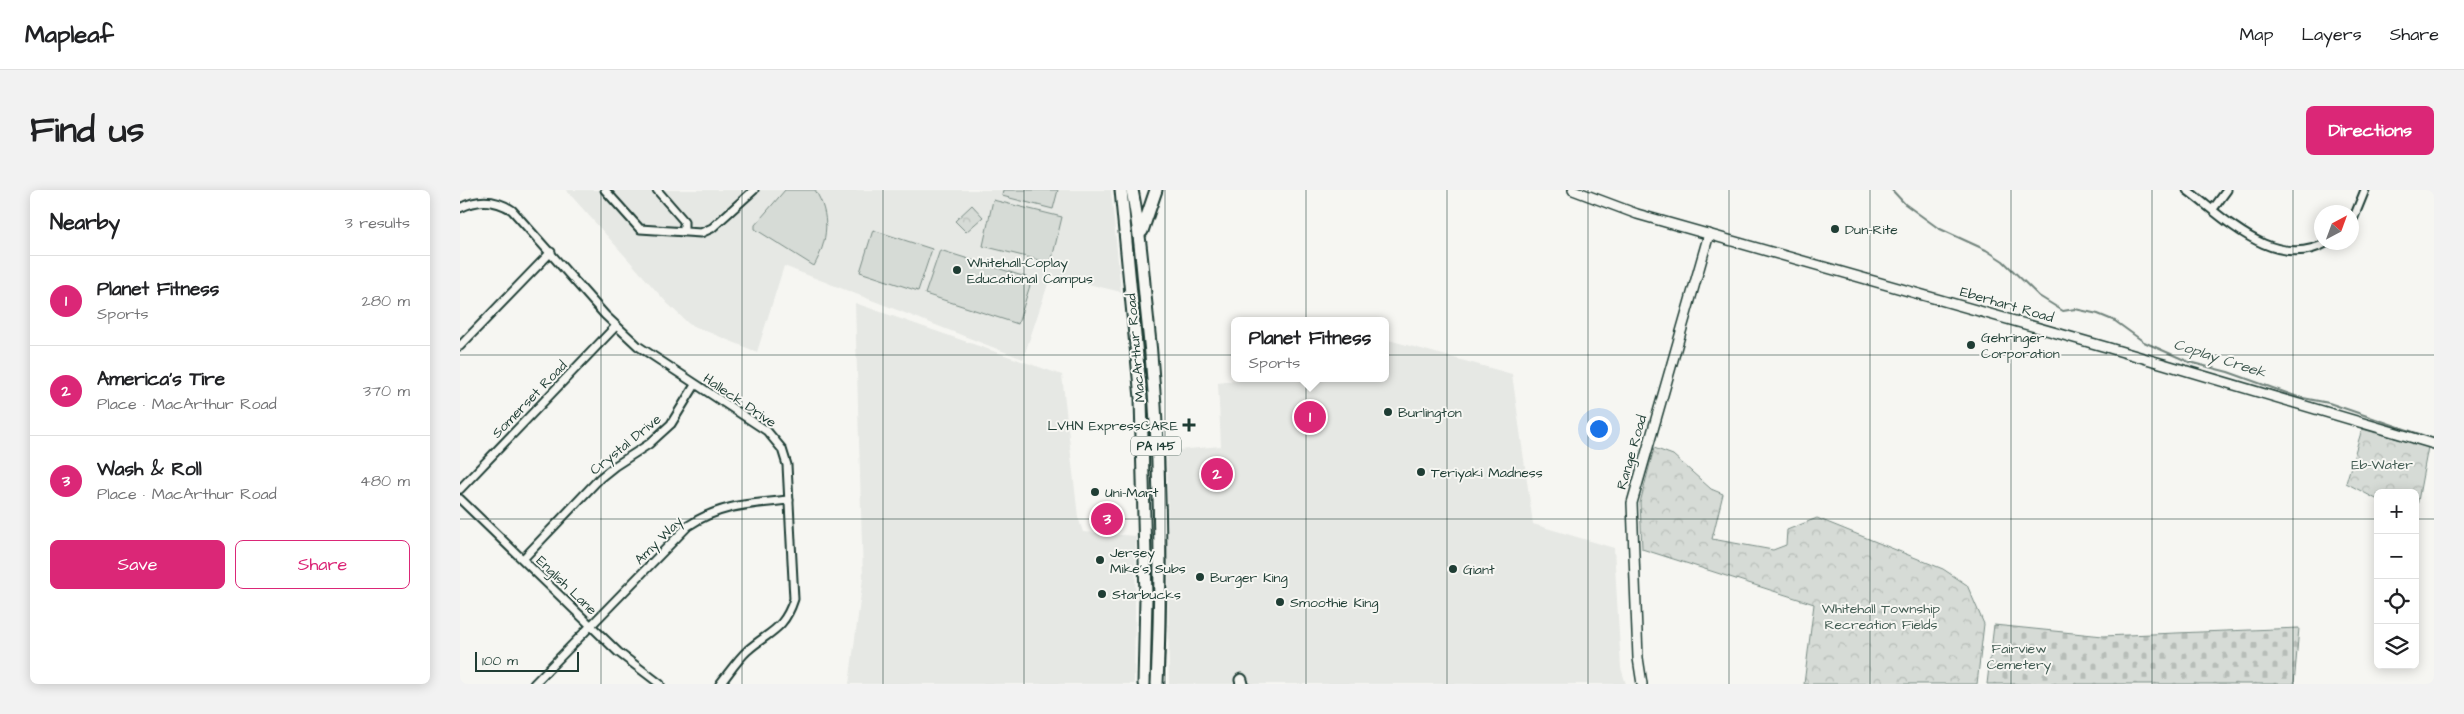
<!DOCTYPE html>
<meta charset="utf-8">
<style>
body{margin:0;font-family:"Architects Daughter",sans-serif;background:#f2f2f2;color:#202124}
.controls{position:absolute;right:15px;bottom:15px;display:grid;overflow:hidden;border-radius:8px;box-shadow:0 2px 12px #0003}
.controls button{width:45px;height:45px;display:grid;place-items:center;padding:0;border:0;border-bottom:1px solid #e0e0e0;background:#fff;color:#202124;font:25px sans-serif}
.compass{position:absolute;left:1854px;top:15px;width:45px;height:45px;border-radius:50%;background:#fff;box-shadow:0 2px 12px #0003;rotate:41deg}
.scale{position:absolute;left:15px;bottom:12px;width:104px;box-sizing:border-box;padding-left:5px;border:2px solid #1f3d34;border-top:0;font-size:14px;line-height:18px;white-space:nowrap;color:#1f3d34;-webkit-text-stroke:4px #f6f6f2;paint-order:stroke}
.you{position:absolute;left:1138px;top:238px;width:18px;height:18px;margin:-12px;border:4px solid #fff;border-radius:50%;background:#1a73e8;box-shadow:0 0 0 8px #1a73e833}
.badge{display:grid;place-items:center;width:32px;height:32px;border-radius:50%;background:#db2777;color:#fff;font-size:16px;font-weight:700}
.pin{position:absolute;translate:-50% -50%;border:2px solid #fff;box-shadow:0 1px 5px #0006}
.popup{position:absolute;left:771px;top:127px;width:158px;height:65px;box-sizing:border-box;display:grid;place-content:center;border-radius:8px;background:#fff;filter:drop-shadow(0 1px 4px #0005);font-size:16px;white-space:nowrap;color:#757577}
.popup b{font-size:19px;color:#202124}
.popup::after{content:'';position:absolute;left:50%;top:100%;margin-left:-10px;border:10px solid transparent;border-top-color:#fff}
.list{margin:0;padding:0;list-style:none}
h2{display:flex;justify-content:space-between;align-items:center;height:65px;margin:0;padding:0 20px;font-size:21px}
h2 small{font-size:16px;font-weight:400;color:#757577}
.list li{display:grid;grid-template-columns:32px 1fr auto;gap:15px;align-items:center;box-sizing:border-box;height:90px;padding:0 20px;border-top:1px solid #e0e0e0}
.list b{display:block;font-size:19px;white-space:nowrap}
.list p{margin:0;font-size:16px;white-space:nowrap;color:#757577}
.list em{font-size:16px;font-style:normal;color:#757577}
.actions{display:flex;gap:10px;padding:15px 20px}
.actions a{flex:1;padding:11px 0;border:1px solid #db2777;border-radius:8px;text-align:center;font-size:18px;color:#db2777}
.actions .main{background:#db2777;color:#fff}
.icon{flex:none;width:28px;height:28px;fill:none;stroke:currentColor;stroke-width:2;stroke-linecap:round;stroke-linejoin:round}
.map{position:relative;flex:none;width:1974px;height:494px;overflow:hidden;border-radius:8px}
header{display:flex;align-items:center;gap:30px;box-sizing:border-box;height:70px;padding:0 25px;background:#fff;border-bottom:1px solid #e0e0e0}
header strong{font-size:24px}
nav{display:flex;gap:28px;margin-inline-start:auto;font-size:18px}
.intro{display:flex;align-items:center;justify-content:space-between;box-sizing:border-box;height:120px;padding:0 30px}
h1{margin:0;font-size:35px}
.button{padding:12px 22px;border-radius:8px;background:#db2777;color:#fff;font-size:18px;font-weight:700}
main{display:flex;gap:30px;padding:0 30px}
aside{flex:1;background:#fff;border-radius:8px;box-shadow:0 2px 12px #0003}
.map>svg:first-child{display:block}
.built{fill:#e6e8e4}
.forest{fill:url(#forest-crowns);stroke:#7a8c85}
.cemetery{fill:url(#cemetery-stones);stroke:#7a8c85}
.pitch{fill:#d6dbd6;stroke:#7a8c85}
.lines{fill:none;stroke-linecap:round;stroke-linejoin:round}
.stream{stroke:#72847d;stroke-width:2}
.minor-casing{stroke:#1f3d34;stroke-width:11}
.tertiary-casing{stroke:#1f3d34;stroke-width:12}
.trunk-casing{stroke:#1f3d34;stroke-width:15}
.minor{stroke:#f6f6f2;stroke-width:7}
.tertiary{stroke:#f6f6f2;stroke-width:9}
.trunk{stroke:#f6f6f2;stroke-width:11}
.grid{fill:none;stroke:#1f3d34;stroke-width:1;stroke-opacity:0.55}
.poi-dot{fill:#1f3d34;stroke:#f6f6f2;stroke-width:2}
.labels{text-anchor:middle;stroke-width:4;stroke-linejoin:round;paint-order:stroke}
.shield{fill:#f6f6f2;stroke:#60746d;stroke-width:1}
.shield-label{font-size:12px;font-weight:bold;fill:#1f3d34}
.poi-label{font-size:14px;fill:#1f3d34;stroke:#f6f6f2;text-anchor:start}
.street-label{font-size:14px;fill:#1f3d34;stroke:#f6f6f2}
.park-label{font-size:14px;fill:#445d54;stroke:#f6f6f2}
.water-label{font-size:15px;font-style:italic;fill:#425a52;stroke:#f6f6f2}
</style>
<header>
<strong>Mapleaf</strong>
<nav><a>Map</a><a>Layers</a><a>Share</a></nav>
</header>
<div class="intro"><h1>Find us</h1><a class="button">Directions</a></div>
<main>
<aside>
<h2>Nearby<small>3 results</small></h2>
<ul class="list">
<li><span class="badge">1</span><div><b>Planet Fitness</b><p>Sports</p></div><em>280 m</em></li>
<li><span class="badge">2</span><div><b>America’s Tire</b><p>Place · MacArthur Road</p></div><em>370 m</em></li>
<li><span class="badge">3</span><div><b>Wash &amp; Roll</b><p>Place · MacArthur Road</p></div><em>480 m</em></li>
</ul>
<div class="actions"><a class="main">Save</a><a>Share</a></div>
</aside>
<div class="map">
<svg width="1974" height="494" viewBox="0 0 1974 494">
<defs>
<pattern id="forest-crowns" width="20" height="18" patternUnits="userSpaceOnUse" patternTransform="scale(1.25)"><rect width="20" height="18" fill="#d6dbd6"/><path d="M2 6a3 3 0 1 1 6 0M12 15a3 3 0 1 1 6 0" fill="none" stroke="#b7bdb8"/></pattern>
<pattern id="cemetery-stones" width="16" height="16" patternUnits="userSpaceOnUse" patternTransform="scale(1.25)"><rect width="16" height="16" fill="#d6dbd6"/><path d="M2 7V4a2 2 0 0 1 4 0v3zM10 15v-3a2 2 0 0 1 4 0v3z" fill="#b7bdb8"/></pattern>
</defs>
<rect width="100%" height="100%" fill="#f6f6f2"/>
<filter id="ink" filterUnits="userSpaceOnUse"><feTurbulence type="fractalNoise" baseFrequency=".02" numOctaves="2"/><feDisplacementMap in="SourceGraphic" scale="10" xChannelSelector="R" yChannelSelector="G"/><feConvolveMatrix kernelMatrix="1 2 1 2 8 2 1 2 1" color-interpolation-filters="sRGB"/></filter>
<g filter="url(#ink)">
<g class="built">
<path d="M106,0H651L661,102L591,85L563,169L324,76L297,162L229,134L208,114Z"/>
<path d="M395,113L602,185L618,327L623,342L676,346L674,494H389L403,388Z"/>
<path d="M925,149L1052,184L1073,334L1154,358L1161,478L1166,494H709L707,261L761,256L758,193L797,188H925Z"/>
</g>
<g class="forest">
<path d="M512,15L523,27L506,42L495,31Z"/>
<path d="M1902,239L1968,257L1955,327V303H1918V310L1886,293Z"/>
<path d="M1194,258L1213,265L1251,299L1263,304L1252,349L1313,360L1326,355L1327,340L1357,328L1483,379L1507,395L1524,434L1517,494H1344L1354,414L1182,359L1180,313Z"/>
</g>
<path class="cemetery" d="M1534,435L1643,446L1839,438L1834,494H1527Z"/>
<g class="pitch">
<path d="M325,0H355C371,25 368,51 354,76L295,39V35Z"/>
<path d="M543,0H598L593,19L542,6Z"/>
<path d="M533,10L602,27L591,73L523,56Z"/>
<path d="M413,40L472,59L458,101L400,82Z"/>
<path d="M480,60L572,89L558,134L465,104Z"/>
</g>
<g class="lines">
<path class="stream" d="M1432,0L1445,14L1478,38L1526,60L1543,71L1579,106L1603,121L1615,119L1638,124L1655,131L1684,152L1729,172L1768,182L1838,207L1869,213L1974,249"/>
<defs>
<g id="minor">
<path d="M145,0L180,39L241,43L252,38L294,0"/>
<path d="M197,0L224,31V41"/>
<path d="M1727,0C1766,29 1815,82 1868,52"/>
<path d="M0,18C17,9 35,9 52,20L145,125L178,156L307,241L322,259L327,275L334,409C324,440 310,441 288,460C277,470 269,483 260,494"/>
<path d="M1753,19L1767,0"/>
<path d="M1892,32L1905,0"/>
<path d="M0,156L91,62"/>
<path d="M0,299L156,136"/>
<path d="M0,309L158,462L200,494"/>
<path d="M63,369L140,288L155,276L189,254L211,234L235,195"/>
<path d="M74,494L228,336C261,314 291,314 329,310"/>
</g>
<g id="tertiary">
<path d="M1113,0L1177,24L1646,157L1974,254"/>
<path d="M1182,494L1178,468L1172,313L1249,44"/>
</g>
<g id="trunk">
<path d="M661,0L681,208L686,408L684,494"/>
<path d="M672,0C679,35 682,70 685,105C700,233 703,365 697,494"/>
<path d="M682,41L696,0"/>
<path d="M781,490L782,494"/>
</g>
</defs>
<use href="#minor" class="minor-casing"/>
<use href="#tertiary" class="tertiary-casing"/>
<use href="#trunk" class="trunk-casing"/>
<use href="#minor" class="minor"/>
<use href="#tertiary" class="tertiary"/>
<use href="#trunk" class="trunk"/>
</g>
</g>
<path class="grid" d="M141,0V494M282,0V494M423,0V494M564,0V494M705,0V494M846,0V494M987,0V494M1128,0V494M1269,0V494M1410,0V494M1551,0V494M1692,0V494M1833,0V494M0,165H1974M0,329H1918M1955,329H1974"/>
<g class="poi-dot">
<circle cx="1375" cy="39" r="5"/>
<circle cx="497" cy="80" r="5"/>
<circle cx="1511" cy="155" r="5"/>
<circle cx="928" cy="222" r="5"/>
<path d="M726.5 227.5h5v5h5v5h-5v5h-5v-5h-5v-5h5z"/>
<circle cx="961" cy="282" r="5"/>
<circle cx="635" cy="302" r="5"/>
<circle cx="640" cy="370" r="5"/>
<circle cx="993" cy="379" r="5"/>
<circle cx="740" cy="387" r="5"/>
<circle cx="642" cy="404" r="5"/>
<circle cx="820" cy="412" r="5"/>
</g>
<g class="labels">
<rect class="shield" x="671" y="246.5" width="50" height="19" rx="4"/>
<g class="shield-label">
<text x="696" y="260">PA 145</text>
</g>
<g class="poi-label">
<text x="1385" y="44">Dun-Rite</text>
<text x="507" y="77">Whitehall-Coplay<tspan x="507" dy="16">Educational Campus</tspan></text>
<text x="1521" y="152">Gehringer<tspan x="1521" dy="16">Corporation</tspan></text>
<text x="938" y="227">Burlington</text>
<text x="718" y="240" text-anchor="end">LVHN ExpressCARE</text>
<text x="971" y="287">Teriyaki Madness</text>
<text x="645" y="307">Uni-Mart</text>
<text x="650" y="367">Jersey<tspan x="650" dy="16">Mike's Subs</tspan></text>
<text x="1003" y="384">Giant</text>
<text x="750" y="392">Burger King</text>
<text x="652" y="409">Starbucks</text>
<text x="830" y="417">Smoothie King</text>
</g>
<g class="street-label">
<text transform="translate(1547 114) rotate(16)" y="5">Eberhart Road</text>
<text transform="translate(675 158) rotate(-95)" y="5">MacArthur Road</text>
<text transform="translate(69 209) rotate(-46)" y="5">Somerset Road</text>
<text transform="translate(280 210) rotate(34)" y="5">Halleck Drive</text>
<text transform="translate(165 254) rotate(-39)" y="5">Crystal Drive</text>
<text transform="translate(1171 262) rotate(-74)" y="5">Range Road</text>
<text transform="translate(198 350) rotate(-45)" y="5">Amy Way</text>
<text transform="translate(107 395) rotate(44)" y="5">English Lane</text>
</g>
<g class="park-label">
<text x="1922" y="279">Eb-Water</text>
<text x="1421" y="423">Whitehall Township<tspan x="1421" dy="16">Recreation Fields</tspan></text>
<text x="1559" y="463">Fairview<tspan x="1559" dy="16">Cemetery</tspan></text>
</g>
<g class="water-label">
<text transform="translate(1760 168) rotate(18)" y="5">Coplay Creek</text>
</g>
</g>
</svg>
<div class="controls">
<button>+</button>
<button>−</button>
<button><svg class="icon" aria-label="locate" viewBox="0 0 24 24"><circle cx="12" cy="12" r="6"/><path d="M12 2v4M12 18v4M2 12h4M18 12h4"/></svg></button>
<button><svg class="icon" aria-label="layers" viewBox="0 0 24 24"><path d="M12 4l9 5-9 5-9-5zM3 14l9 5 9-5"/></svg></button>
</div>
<svg class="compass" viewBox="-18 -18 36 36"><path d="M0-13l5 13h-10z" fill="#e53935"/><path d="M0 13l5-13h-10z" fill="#757577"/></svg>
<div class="scale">100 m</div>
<div class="you"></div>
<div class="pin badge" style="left:850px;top:227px">1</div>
<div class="popup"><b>Planet Fitness</b>Sports</div>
<div class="pin badge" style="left:757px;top:284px">2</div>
<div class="pin badge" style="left:647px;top:329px">3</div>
</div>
</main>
